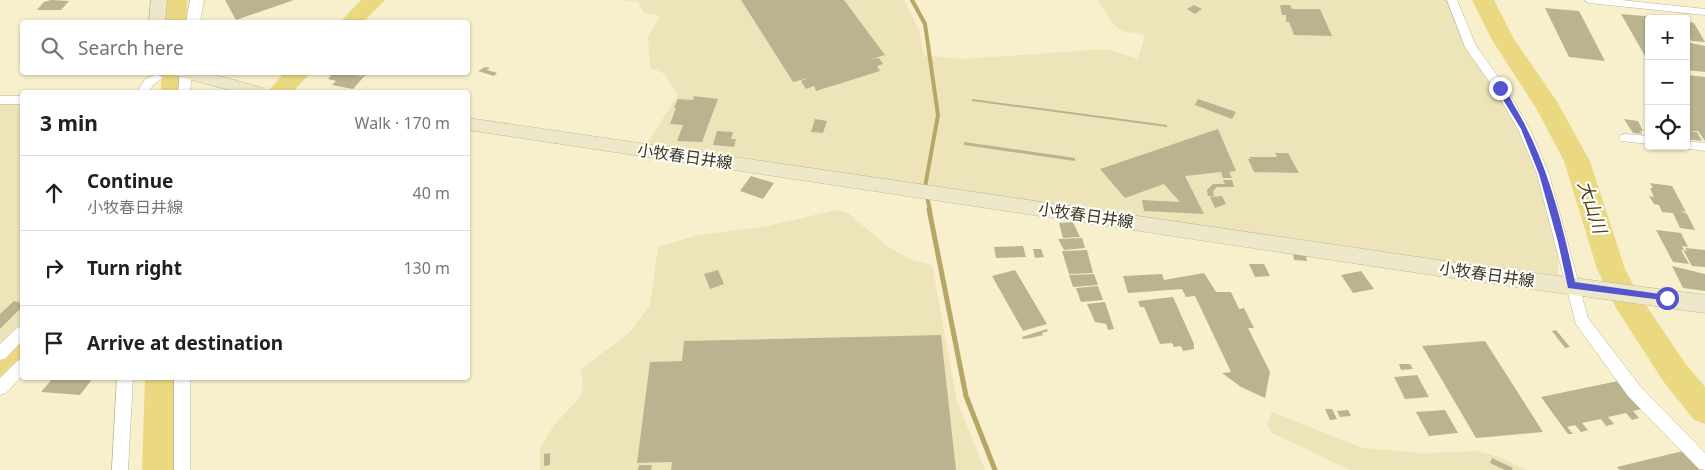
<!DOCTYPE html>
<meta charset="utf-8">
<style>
body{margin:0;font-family:"Noto Sans","Noto Sans JP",sans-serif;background:#f2f2f2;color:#202124}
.controls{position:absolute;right:15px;top:15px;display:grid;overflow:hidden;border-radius:5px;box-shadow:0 1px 4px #0004}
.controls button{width:45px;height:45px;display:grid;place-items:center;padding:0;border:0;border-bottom:1px solid #e0e0e0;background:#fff;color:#202124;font:25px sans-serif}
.stop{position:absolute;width:15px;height:15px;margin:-11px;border:4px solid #5455cc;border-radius:50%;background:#fff}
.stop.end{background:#5455cc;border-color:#fff;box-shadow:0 1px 5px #0008}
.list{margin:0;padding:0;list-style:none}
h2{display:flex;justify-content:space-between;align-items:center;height:65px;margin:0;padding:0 20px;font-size:21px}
h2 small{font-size:16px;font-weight:400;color:#757577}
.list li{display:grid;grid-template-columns:32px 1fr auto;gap:15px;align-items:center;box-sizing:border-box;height:75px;padding:0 20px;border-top:1px solid #e0e0e0}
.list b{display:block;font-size:19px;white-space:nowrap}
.list p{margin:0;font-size:16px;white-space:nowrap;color:#757577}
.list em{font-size:16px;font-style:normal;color:#757577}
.icon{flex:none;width:28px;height:28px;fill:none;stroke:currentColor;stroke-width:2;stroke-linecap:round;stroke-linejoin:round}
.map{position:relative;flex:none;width:1705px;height:470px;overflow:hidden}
.search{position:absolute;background:#fff;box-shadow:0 1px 4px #0004;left:20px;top:20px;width:450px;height:55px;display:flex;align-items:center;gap:12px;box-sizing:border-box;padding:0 18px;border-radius:5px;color:#757577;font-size:19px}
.panel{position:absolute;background:#fff;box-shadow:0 1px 4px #0004;left:20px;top:90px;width:450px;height:290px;border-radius:5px}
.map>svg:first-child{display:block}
.built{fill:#ede4b9}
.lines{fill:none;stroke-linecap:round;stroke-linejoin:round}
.stream-far1{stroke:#b5a866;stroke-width:4}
.stream{stroke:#b5a866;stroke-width:5}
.river{fill:#ebd982;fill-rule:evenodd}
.building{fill:#bab390}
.minor-casing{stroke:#bdb593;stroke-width:1}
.tertiary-casing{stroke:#bdb593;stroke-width:1}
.secondary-casing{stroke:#bdb593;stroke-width:1}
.minor{fill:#fff;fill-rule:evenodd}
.tertiary{fill:#fff;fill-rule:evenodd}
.secondary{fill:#eee8ca;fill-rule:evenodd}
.route{fill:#5455cc}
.labels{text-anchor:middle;stroke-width:4.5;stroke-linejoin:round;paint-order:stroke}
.street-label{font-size:16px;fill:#373426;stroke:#fefdf6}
.water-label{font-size:18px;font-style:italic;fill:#4b431e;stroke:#fefdf6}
</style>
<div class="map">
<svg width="1705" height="470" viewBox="0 0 1705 470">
<rect width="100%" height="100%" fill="#f8f0cc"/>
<g class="built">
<path d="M622,0H904L919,29L924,55L962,59L1107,49L1138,59L1145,35L1123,31L1114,25L1097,0H1447L1462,41L1504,104L1527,147L1544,199L1558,253V275L1476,264L1423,260L1028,200L919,187L646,145L678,95L663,73L650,68L648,37L660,16L644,13L638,2Z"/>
<path d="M22,101V327L0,349V102Z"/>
<path d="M836,210L848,213L886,245L911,260L932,265L957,401L985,470H540V451L544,441L555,424L580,397L583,384L580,370L629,333L650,305L658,247L698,235L768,226Z"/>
<path d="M1272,412L1363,448L1422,453L1477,451L1502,458L1526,470H1350L1272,433L1267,424Z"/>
</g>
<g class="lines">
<path class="stream-far1" d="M912,0L925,24L938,115L925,187L930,210"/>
<path class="stream" d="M929,209L966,396L995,470"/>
<g class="river">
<path d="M165,0H187L186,22H164Z"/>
<path d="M361,0H385L363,22H340Z"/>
<path d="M1472,0H1494L1514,39L1556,100L1590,161L1625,269L1637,292L1685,363L1705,387V424L1694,420L1663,381L1616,308L1597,269L1564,161L1536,108L1492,40Z"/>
<rect x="161" y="72" width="24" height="20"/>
<path d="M285,72H311L293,92H267Z"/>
<path d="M22,334V366L11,377L0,381V348L11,338Z"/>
<path d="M145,378H177L176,470H142Z"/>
</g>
</g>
<g class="building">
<path d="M51,0L69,1L61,10H37L44,2Z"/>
<path d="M225,0H294L236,20Z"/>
<path d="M741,0H844L885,55L871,59L879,58L883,64L877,66L880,71L816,91L814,86L806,89L801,81L808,78L793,82Z"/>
<path d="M1194,5L1202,9L1195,14L1187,9Z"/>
<path d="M1280,5H1290L1292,9H1320L1332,36L1294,35L1289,22H1286V15H1282Z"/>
<path d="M1545,8L1579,11L1605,61L1569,57Z"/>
<path d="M1621,14L1655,17L1649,19V63Z"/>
<path d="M1686,21L1694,23L1705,42L1692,41L1686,34Z"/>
<path d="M1686,42L1705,46V72L1686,70Z"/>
<path d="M485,67L490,68L487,70L497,73L494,76L478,71Z"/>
<path d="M334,72L362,76L368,72L353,89L332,85L336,81L328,79Z"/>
<path d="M1686,75L1705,77V141L1698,131H1689L1697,132L1702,141L1686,139Z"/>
<path d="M694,96L718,99L702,142L677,141L683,125L670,124L676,108H674L678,99L693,100Z"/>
<path d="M972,99L1167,125V127L972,101Z"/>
<path d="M1198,99L1236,112L1232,119L1195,105Z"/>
<path d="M815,119L827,121L823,133L811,132Z"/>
<path d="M1624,119L1638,121L1643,131H1640L1642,134L1633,133Z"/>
<path d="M1218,129L1236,171L1229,172L1232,178H1223L1221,172L1185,176L1204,214L1144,211L1142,200L1180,202L1164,184L1125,198L1100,169Z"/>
<path d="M717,131L733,132L731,139H736L734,147L713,145Z"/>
<path d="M964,142L1075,158V161L964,145Z"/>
<path d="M1275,153H1288L1299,173L1254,172L1248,159H1251L1249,157H1277Z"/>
<path d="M751,176L774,183L763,199L740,191Z"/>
<path d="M1223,180H1232L1234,187H1217L1213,191L1214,196H1208L1207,190L1213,184H1225Z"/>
<path d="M1650,183L1672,186L1686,212L1680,211L1687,214L1695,230L1680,228L1673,213L1662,212L1659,205L1654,204L1649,196L1654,197L1650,188H1653Z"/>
<path d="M1222,196L1226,204L1215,208L1210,197Z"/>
<path d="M1073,222L1080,237L1063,238L1059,223Z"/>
<path d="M1656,230L1681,233L1688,247L1682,246L1684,250H1681L1689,264L1673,262Z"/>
<path d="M1082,238L1085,248L1064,250L1058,239Z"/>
<path d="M1023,246L1026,257L996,258L994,247Z"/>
<path d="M1685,248L1705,250V267L1692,266L1683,250L1687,251Z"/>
<path d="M1033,249H1041L1044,257L1035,258Z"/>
<path d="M1087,250L1093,273L1069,274L1062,251Z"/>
<path d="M1293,254L1306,256L1307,261L1294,260Z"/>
<path d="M1249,264H1264L1270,276L1255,277Z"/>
<path d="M1672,266L1705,274V291L1683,288Z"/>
<path d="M718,270L724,284L710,289L704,274Z"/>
<path d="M1015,270L1047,324L1023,331L992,276Z"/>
<path d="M1361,271L1374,289L1353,293L1341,275Z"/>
<path d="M1204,273L1216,292H1231L1239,309L1244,308L1254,328H1248L1270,372L1265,398L1241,387L1222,373L1231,372L1195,296L1186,297L1182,289L1128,293L1123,276L1162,274L1164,280Z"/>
<path d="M1094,274L1098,285L1073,287L1069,275Z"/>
<path d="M1098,286L1103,300L1081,302L1076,288Z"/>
<path d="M1173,297L1194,344V349L1183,351L1181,346L1174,347L1172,343L1160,344L1144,307H1140L1138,301Z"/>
<path d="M14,301L22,303V307L0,329V314Z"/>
<path d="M1105,302L1114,329L1108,330L1106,324L1095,322L1087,304Z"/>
<path d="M1047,329L1048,331L1042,333L1043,335L1031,338L1023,339L1022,337Z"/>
<path d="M1556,330L1570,347L1565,348L1552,331Z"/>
<path d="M941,335L956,470H671L672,462L637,463L650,362L682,361L684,341Z"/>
<path d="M1485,341L1543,432L1476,438L1422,346Z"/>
<path d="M1399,364H1410L1413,369L1401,370Z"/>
<path d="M1417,375L1429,397L1405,399L1394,377Z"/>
<path d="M53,378H93L80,395L41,392Z"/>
<path d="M1618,381L1642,409L1633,411L1639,418L1632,420L1626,413L1608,417L1614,424L1606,426L1601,419L1582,423L1588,430L1581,432L1575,425L1567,427L1573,434H1568L1541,397Z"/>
<path d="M1325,409H1332L1337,419L1330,420Z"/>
<path d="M1348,410L1351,416L1340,417L1337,411Z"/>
<path d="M1445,410L1458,433L1429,436L1416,412Z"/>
<path d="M1683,451L1700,470H1620L1617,467Z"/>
<path d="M550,453V465L544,466V454Z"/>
<path d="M1492,458L1513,468L1512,470H1505L1490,463Z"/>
<path d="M639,465H652L651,470H638Z"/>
</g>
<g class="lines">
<defs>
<g id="minor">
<path d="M1447,0H1457L1476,46L1504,85L1530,129L1549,174L1588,318L1640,386L1705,453V470L1699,469L1628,396L1576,324L1537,174L1518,129L1495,90L1465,47Z"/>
<path d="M1584,0H1621L1705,9V15L1589,3Z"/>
<path d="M180,72L192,73L190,92H178Z"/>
<path d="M157,74L163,78L153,85L149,92H137L145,79Z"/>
<rect x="0" y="96" width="22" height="8"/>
<path d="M1625,134L1649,136V144L1621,141L1619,138L1621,135Z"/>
<path d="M1686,141L1705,143V151L1682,148L1680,146H1686Z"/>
<path d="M22,326V341L5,359L0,360V344L17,328Z"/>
<path d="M22,359V376L6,393L0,395V378L17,361Z"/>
<path d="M117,378H133L128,470H112Z"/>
<rect x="174" y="378" width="16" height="92"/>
</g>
<path id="tertiary" d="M190,0H204L200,22H186Z"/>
<g id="secondary">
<path d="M151,0H167L165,22H149Z"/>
<path d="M174,72H205L263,88L266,92H237L176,76Z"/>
<path d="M468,118L1459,263L1705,295V313L1459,279L468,130Z"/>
</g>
</defs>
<use href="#minor" class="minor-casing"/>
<use href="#tertiary" class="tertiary-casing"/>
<use href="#secondary" class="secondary-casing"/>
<use href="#minor" class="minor"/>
<use href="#tertiary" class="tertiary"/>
<use href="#secondary" class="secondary"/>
</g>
<path class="route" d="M1500,86C1507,89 1511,100 1515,107C1547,160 1562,222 1575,282L1667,295L1672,298L1670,301L1568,288L1558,242L1539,174L1521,129L1496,88Z"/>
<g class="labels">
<g class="street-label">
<text transform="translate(685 156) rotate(8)" y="6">小牧春日井線</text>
<text transform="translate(1086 215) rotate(8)" y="6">小牧春日井線</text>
<text transform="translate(1487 274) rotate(8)" y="6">小牧春日井線</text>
</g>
<g class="water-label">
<text transform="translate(1592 207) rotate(72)" y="6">大山川</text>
</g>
</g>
</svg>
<div class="controls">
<button>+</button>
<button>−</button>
<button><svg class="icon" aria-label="locate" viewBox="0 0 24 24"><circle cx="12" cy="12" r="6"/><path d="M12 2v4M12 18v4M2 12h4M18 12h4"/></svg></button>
</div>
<div class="stop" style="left:1667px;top:298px"></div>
<div class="stop end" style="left:1500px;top:88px"></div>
<div class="search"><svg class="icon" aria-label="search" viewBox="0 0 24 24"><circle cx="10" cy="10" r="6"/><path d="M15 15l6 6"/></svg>Search here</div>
<section class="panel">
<h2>3 min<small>Walk · 170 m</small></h2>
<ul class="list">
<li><svg class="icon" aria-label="ahead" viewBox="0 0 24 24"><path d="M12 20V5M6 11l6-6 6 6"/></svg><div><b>Continue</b><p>小牧春日井線</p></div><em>40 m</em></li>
<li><svg class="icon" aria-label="right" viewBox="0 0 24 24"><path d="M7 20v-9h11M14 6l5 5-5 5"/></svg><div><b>Turn right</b></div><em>130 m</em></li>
<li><svg class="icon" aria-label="arrive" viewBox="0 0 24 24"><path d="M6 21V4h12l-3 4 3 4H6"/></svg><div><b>Arrive at destination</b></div></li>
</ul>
</section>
</div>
